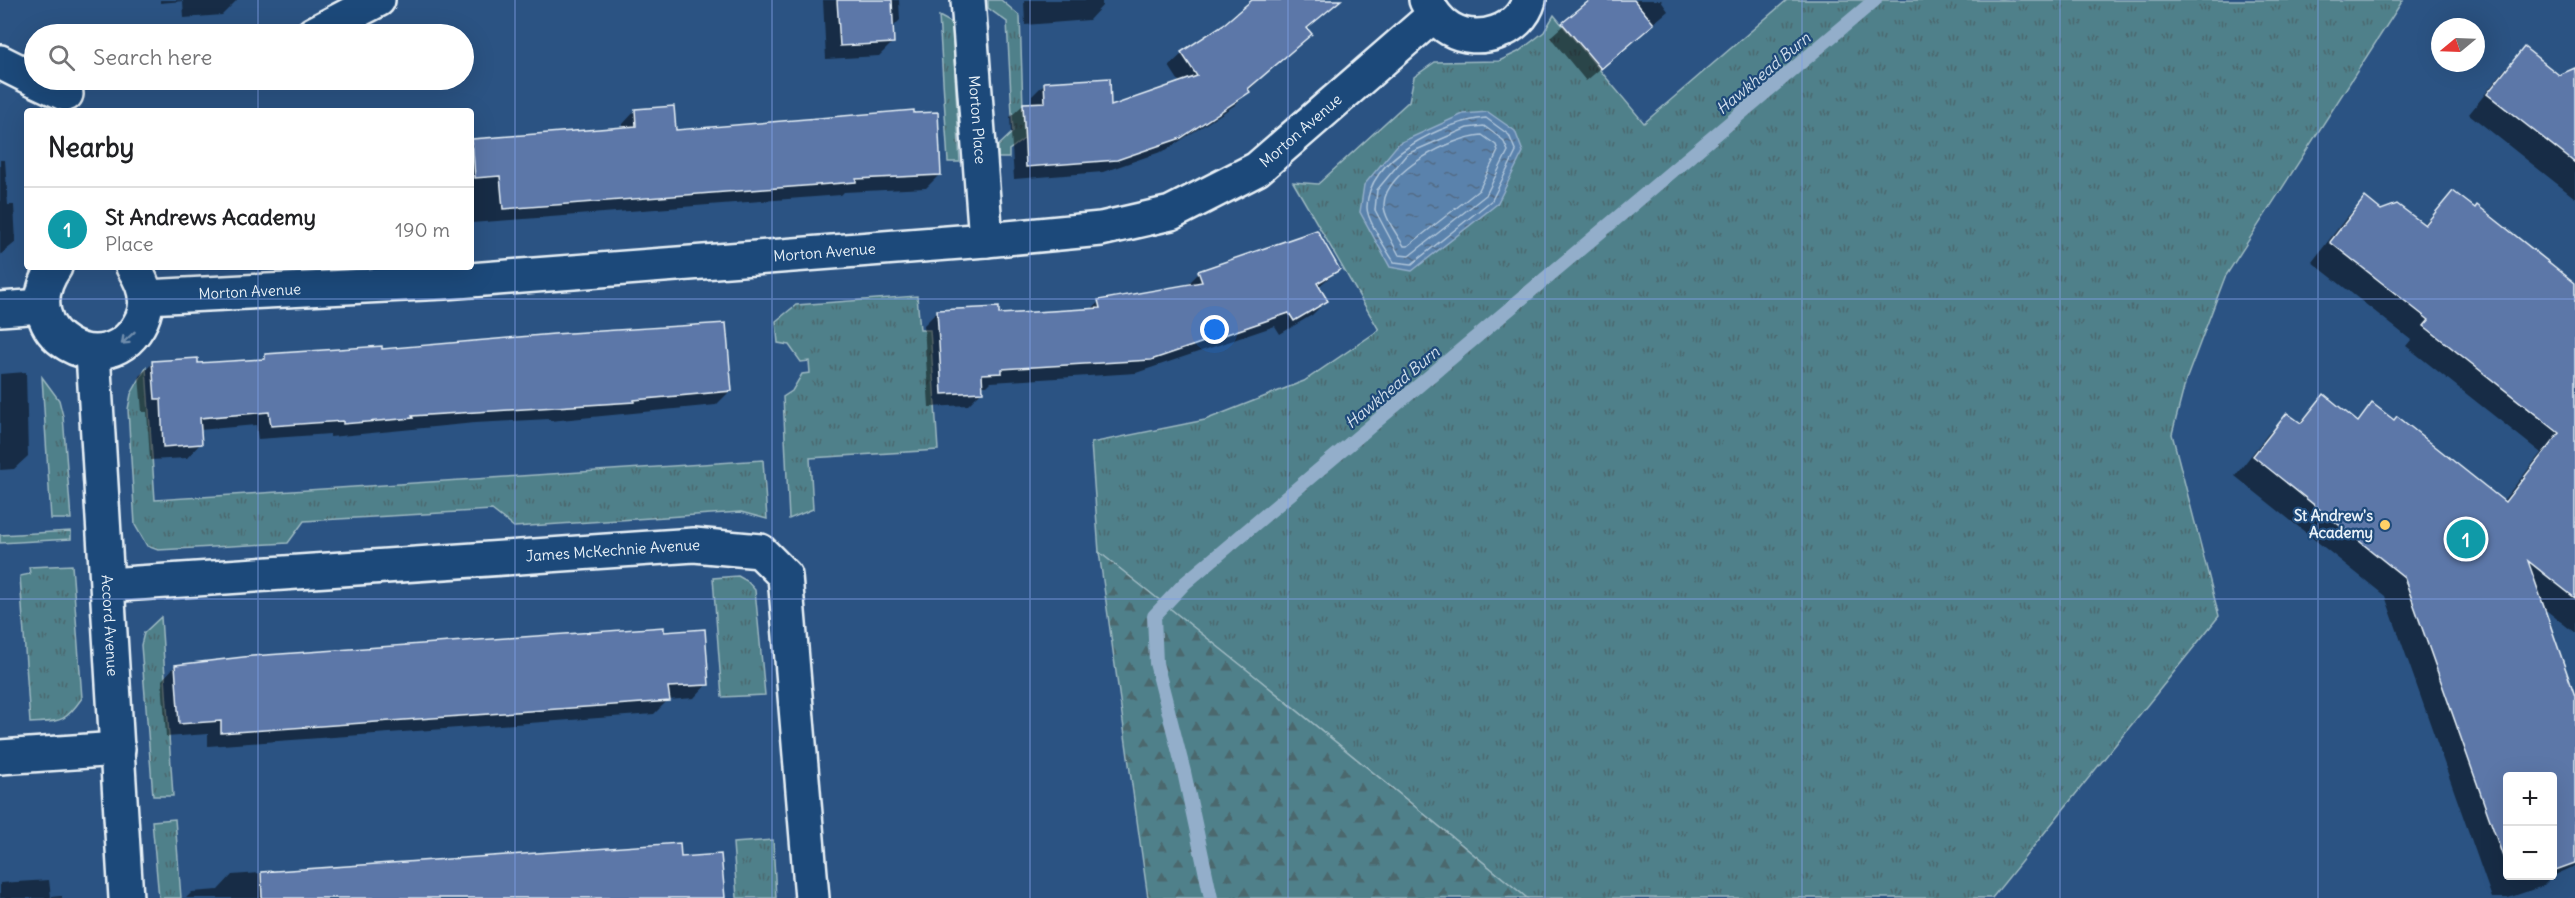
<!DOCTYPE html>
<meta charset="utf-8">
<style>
body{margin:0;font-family:Delius,sans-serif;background:#f6f6f6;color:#202124}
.controls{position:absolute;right:18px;bottom:18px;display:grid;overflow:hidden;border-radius:6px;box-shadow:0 6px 24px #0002}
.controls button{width:54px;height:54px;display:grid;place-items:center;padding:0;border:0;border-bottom:2px solid #e0e0e0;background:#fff;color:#202124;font:30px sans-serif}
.compass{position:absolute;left:2431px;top:18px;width:54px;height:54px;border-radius:50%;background:#fff;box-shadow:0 6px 24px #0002;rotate:251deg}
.you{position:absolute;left:1215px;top:330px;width:21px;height:21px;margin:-15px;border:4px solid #fff;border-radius:50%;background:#1a73e8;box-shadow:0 0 0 9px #1a73e833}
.badge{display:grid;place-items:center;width:39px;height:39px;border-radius:50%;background:#847042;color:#fff;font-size:20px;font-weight:700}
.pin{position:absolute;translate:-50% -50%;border:3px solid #fff;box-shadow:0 2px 6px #0006}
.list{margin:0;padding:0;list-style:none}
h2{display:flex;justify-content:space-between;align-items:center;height:78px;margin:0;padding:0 24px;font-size:26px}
h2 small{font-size:20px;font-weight:400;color:#757577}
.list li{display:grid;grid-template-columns:39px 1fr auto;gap:18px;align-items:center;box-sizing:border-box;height:84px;padding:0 24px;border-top:2px solid #e0e0e0}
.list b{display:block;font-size:22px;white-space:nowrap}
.list p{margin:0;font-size:20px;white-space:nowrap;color:#757577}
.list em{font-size:20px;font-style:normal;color:#757577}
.icon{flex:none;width:33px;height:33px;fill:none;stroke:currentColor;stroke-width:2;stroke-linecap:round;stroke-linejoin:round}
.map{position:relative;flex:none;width:2575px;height:898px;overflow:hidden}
.search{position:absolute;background:#fff;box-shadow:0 6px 24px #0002;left:24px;top:24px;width:450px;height:66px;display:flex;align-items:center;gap:15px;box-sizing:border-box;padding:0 21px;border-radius:33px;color:#757577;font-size:22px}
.panel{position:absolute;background:#fff;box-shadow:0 6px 24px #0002;left:24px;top:108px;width:450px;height:162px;border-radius:6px}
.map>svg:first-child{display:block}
.grass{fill:url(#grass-tufts);stroke:#9cb8c1;stroke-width:1.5}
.forest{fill:url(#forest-firs);stroke:#9cb8c1;stroke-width:1.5}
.water{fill:url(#water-ripples);stroke:#93aeca;stroke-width:1.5}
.shadow{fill:#0007;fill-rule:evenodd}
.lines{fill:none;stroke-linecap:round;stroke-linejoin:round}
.shore{stroke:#afc5da;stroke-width:1.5}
.stream{stroke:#93aeca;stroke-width:14}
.building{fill:#5b77a8;stroke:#e8f1f8;stroke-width:1.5}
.minor-casing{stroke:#e8f1f8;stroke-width:38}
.minor{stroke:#1f4a7a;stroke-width:33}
.oneway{stroke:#6f8dac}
.grid{fill:none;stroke:#82a0e8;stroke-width:1.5;stroke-opacity:0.55}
.poi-dot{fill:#ffd166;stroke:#1f4a7a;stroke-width:2}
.labels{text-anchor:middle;stroke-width:4.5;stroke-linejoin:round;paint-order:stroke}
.street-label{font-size:15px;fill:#e8f1f8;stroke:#1f4a7a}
.poi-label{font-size:15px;font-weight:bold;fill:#e8f1f8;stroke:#1f4a7a;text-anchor:end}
.water-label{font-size:16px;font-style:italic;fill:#d3e0ed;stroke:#1f4a7a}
</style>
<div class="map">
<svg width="2575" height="898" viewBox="0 0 2575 898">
<defs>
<pattern id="grass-tufts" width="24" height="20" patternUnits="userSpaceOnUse" patternTransform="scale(1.5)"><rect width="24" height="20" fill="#4f808a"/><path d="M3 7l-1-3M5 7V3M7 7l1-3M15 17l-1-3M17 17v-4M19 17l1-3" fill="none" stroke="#4b676d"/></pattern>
<pattern id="forest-firs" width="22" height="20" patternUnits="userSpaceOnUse" patternTransform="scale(1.5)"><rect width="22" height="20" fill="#4f808a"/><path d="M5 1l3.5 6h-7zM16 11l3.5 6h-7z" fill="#4b676d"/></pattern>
<pattern id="water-ripples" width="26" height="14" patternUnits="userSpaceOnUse" patternTransform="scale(1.5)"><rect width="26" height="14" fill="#5a82ac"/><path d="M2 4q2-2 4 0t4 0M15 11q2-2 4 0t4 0" fill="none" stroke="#526b85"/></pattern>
</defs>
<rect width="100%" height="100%" fill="#2b5383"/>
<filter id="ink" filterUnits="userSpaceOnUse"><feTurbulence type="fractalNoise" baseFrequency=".0167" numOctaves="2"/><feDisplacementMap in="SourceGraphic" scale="12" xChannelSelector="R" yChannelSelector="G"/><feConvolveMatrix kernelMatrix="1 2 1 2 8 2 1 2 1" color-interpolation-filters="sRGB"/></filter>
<g filter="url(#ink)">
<g class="grass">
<path d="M988,0H1001L1020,16L1024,139L1009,150V158H998V146L1013,132L1007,22L988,8Z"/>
<path d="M1787,0H2403L2225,277L2186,380L2172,434L2219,616L1992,898H1527L1256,677L1099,552L1091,443L1205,420L1304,381L1379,330L1293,182L1318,184L1409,101L1414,77L1435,62L1499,61L1518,52L1544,32L1554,15L1644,123Z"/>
<path d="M939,16L952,23L960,162H948Z"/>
<path d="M917,296L920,330H930L938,450L810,458L813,509L789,519L783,397L792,391L802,374L810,373L809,361L801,362L789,345L778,343L776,321L796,305Z"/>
<path d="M146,368L155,500L763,460L767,519L741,512L514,527L492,510L304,521L288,543L158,550L147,546L135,525L128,409L131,394Z"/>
<path d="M42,377L59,400L63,416L71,519H51Z"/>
<path d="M71,531V539L0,543V535Z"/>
<path d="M72,565L82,698C64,724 60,721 30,723L20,576L30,574L29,567Z"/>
<path d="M738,576L747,581L755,590L765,695L722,697L713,578Z"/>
<path d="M161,617L173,796H153L141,645L144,633Z"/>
<path d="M175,819L181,898H159L152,821Z"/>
<path d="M773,840L776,898H737L733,843Z"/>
</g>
<path class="forest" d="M1099,552L1256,677L1527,898H1148Z"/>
<path class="water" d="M1488,112L1515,131L1523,152L1497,204L1412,271L1390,267L1360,212L1364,185L1399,143L1463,114Z"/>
<g class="shadow">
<path d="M160,0H237L222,15L184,18L183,1L160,3Z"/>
<path d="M823,0H899L900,20L892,28L893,42L879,56L826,59Z"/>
<path d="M1024,0H1102V6L1089,20L1025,25Z"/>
<path d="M1254,0H1332L1323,13L1235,105L1166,150L1103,172L1014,179L1010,117L1023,105L1032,104V96L1045,83L1110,108L1180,83L1169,66L1182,54L1225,25Z"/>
<path d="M1592,0H1662L1661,1L1668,11L1586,81L1550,37Z"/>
<path d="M2524,50L2559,77L2575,72V198L2469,114L2505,69Z"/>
<path d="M635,111L674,132L940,174L926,188L844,192L841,195L471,223V140L622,129V125Z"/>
<path d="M0,160H5L8,205H14L16,242L0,255Z"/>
<path d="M2453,193L2575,285V633L2542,607L2575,701V866L2553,876L2543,886L2508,898H2492L2385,596L2235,476L2268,434L2288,415L2299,423L2324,396L2356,422L2373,405L2502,502L2541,453L2406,346L2411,340L2312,262L2346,218L2365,199L2381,212L2423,225ZM2508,776H2552V876H2508Z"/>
<path d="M1338,270L1318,287L1326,301L1312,315L1280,334L1275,326L1136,373L991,382L987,386H981V392L968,405L929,407L924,325L938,311L998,316L1090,310L1099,302L1185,287L1199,273Z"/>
<path d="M381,351L730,391L716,405L550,421V419L475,423L330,437V434L258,439L256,425L199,430L200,444L187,458L150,460L147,412H142L139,376L153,363L197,365L261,360L266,356Z"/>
<path d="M26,372L28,456L14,469L0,470V374Z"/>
<path d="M663,634L707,684L694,698L668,700L654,714L208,746V734L166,737L162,680L175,666Z"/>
<path d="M678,844L679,859L723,898H186L192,892L218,890L232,875Z"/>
<path d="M49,880L51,897L62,896V898H0V883Z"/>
</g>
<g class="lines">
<g class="shore">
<path d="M1486,118L1509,135L1516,152L1492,200L1412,264L1394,262C1387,251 1367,220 1367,208C1366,159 1443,121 1486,118Z"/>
<path d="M1484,126L1503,140L1508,151L1486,195L1409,256L1399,255L1375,210L1377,190L1407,154L1467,128Z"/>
<path d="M1482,135L1496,145L1498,151L1479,190L1408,246H1404C1398,236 1383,216 1384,204C1385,171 1452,137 1482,135Z"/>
</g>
<path class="stream" d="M1211,898L1184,772L1156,663L1154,616L1185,583L1875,0"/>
</g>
<g class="building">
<path d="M837,0H892L894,43L840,46Z"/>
<path d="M1252,0H1341L1307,28L1312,34L1248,89L1250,92L1181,138L1117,160L1026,167L1023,103L1045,102L1044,82L1110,78L1111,106L1197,76L1181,52L1224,24Z"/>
<path d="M1590,0H1634L1654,24L1601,69L1562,23Z"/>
<path d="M2524,47L2559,75L2575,68V163L2487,94Z"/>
<path d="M674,106L676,130L914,110V113L938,112L941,175L856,179V182L503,209L500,176L475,178L472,139L636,126L635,109Z"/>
<path d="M2453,191L2475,208L2477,205L2575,283V598L2528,561L2575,696V863L2553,871V777H2508V871L2404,577L2253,456L2287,413L2301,423L2324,394L2358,422L2372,403L2394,420L2397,416L2505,502L2559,433L2424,326L2429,320L2330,242L2365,197L2381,210L2397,204L2425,225Z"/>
<path d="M1317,230L1340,270L1317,283L1328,301L1294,321L1289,313L1151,360L1002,369V373L982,374L983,392L942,394L937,310L999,307V314L1100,308L1098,300L1202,282L1198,271Z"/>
<path d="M726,323L732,391L634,400V402L412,416L413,418L343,424V421L271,426L269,412L200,418L202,444L163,447L161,399H155L152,361L198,358V363L265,359V354L309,351L382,346V349L554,334Z"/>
<path d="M664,627V632L705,629L709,685L668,687L670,701L221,733V721L179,724L175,665L252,656Z"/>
<path d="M680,843L681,857L721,854L725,898H262L261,872Z"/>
</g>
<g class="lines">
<defs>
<g id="minor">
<path id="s1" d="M968,0L986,240"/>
<path d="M1426,0C1432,12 1438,22 1450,29C1478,45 1520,32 1529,0"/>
<path d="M313,34L378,0"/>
<path d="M0,62L34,79"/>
<path d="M36,80L66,94"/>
<path d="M55,267C8,334 109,390 142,319C150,301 143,282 133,267"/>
<path id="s2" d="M146,297L445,282L986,240L1101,229L1171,213L1257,169L1434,15"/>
<path d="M0,309L42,306"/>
<path id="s3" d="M93,353L126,898"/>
<path id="s4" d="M108,585L694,545L760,551L785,576L812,898"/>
<path d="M0,757L118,749"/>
</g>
</defs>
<use href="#minor" class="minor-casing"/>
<use href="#minor" class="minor"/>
</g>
<defs><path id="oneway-shaft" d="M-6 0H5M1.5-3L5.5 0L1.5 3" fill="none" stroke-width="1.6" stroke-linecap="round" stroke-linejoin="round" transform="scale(1.5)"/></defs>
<use class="oneway" href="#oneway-shaft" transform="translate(128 338) rotate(137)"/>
</g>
<path class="grid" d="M258,0V34M515,0V898M772,0V898M1030,0V898M1288,0V898M1545,0V898M1802,0V898M2060,0V898M2318,0V898M258,80V111M258,267V898M0,299H2575M0,599H2575"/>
<circle class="poi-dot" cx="2385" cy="525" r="6"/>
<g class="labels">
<g class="street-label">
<text dy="5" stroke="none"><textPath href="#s1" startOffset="120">Morton Place</textPath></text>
<text dy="5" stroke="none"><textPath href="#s2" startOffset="1184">Morton Avenue</textPath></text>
<text dy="5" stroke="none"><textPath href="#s2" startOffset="680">Morton Avenue</textPath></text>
<text dy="5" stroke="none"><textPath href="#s2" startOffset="104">Morton Avenue</textPath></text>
<text dy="5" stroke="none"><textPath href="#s4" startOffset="506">James McKechnie Avenue</textPath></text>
<text dy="5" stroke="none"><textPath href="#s3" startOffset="273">Accord Avenue</textPath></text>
</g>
<g class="poi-label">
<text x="2373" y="521">St Andrew's<tspan x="2373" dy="17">Academy</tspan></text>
</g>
<g class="water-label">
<text transform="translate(1763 73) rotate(-40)" y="6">Hawkhead Burn</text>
<text transform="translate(1392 387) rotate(-40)" y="6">Hawkhead Burn</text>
</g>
</g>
</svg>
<div class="controls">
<button>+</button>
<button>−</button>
</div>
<svg class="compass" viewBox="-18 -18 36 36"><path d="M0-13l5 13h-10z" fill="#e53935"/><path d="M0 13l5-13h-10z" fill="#757577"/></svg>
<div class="you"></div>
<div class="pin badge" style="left:2466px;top:539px;background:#0f9aa8">1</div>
<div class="search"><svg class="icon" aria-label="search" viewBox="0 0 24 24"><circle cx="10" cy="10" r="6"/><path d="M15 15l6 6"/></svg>Search here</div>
<section class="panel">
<h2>Nearby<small></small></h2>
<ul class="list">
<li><span class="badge" style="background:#0f9aa8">1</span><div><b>St Andrews Academy</b><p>Place</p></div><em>190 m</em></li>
</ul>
</section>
</div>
